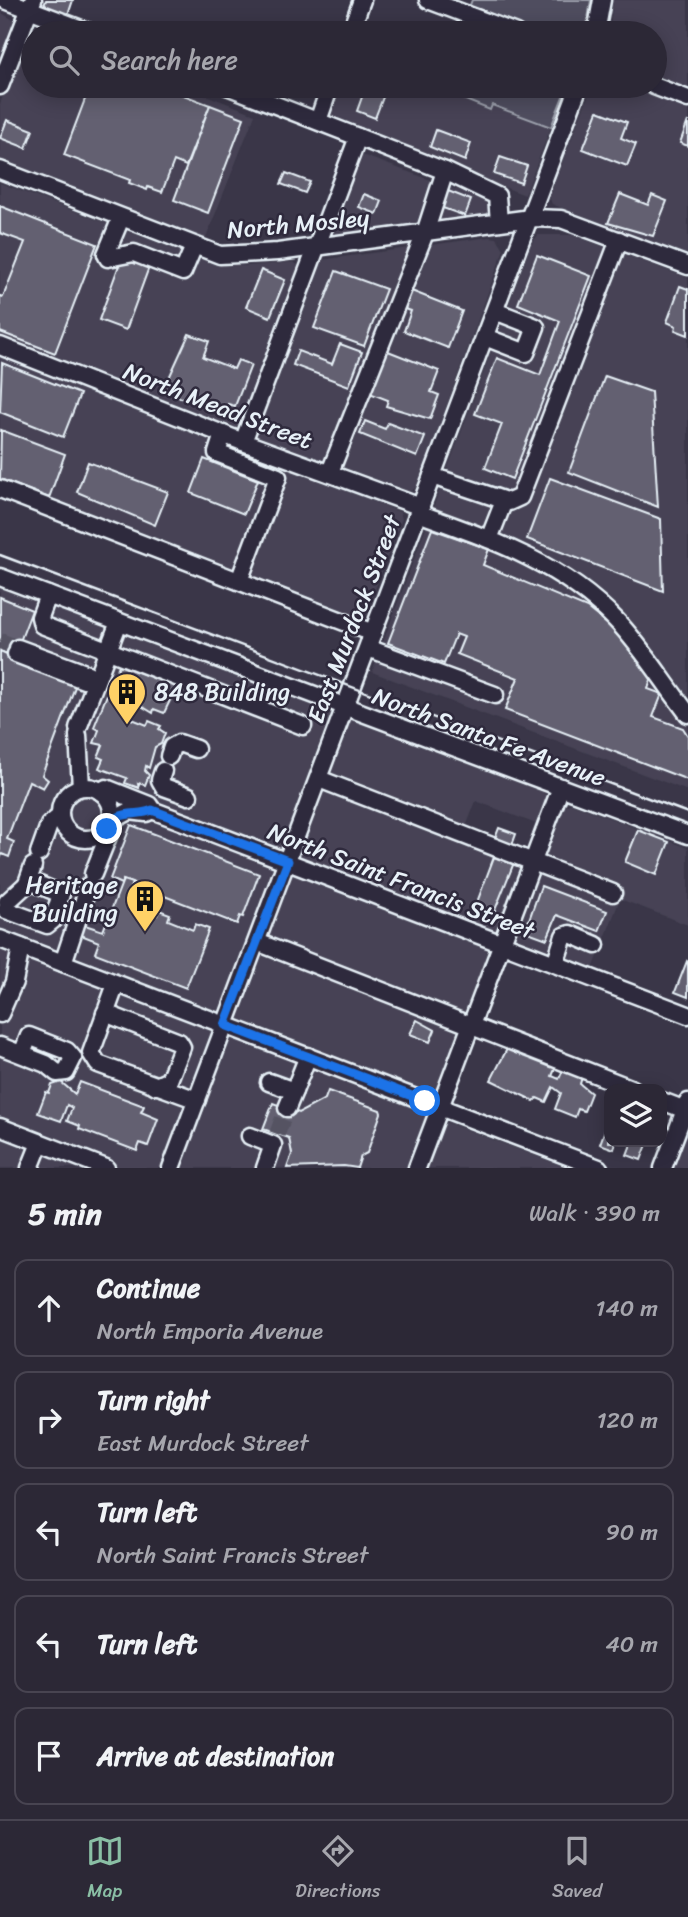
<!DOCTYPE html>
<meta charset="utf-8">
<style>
body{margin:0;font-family:Sriracha,sans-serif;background:#383442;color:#f1f3f6}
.controls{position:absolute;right:21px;bottom:21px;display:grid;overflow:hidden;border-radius:14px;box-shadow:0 4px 18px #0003}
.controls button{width:63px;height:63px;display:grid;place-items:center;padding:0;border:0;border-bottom:2px solid #484451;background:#2c2836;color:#f1f3f6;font:35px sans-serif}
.stop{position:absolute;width:21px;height:21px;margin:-16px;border:5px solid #1a73e8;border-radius:50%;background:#fff}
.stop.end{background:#1a73e8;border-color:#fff;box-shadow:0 2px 7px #0008}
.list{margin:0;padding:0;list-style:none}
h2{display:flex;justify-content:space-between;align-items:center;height:91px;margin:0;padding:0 28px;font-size:30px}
h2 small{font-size:23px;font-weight:400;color:#a6a6ad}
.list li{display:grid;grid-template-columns:46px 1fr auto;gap:21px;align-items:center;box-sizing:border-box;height:98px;margin:0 14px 14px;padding:0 14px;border:2px solid #484451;border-radius:14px}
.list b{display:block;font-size:26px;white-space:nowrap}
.list p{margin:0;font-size:23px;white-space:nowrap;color:#a6a6ad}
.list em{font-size:23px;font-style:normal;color:#a6a6ad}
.icon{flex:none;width:38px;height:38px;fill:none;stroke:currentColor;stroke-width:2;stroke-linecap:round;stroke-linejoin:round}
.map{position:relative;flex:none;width:688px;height:1168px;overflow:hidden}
.search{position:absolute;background:#2c2836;box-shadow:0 4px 18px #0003;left:21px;right:21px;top:21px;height:77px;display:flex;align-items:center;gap:18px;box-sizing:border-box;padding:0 24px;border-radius:38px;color:#a6a6ad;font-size:26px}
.sheet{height:651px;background:#2c2836}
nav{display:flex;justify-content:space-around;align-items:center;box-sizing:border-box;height:98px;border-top:2px solid #484451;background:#2c2836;font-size:19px;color:#a6a6ad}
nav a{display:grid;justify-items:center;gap:4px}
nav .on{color:#8abfa5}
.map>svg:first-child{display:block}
.built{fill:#464354}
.green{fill:#504e5f;stroke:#9ca0ac;stroke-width:2}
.building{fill:#636171;stroke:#e8f1f8;stroke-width:2}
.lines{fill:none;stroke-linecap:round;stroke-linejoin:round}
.minor-tunnel{stroke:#545262;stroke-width:16;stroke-dasharray:16 8;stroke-linecap:butt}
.minor-casing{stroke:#e8f1f8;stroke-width:21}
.minor{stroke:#2f2a3d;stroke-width:16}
.rail{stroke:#e8f1f8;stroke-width:2.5}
.route{stroke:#1a73e8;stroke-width:9}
.labels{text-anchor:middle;stroke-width:5;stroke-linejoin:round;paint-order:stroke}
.street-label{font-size:24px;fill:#e8f1f8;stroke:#2f2a3d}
.poi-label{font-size:24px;fill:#e8f1f8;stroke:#2f2a3d;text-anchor:start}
</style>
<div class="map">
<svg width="688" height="1168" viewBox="0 0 688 1168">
<rect width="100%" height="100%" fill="#3a3648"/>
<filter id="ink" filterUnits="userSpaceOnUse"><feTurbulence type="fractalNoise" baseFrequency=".0143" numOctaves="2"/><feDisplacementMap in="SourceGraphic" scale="14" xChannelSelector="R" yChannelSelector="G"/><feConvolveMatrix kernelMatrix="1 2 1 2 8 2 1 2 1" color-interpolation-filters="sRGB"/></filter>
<g filter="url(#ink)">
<g class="built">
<path d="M613,0H688V93L655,80V33H609Z"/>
<path d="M0,12L15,21L0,65Z"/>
<path d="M37,29L48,33H33V86H182L255,114L205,240L0,163V104L27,31Z"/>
<path d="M336,86H430L489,109L492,105L551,127L525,195L329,121L326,115Z"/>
<path d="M592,86H635L688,106V259L552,204L549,196Z"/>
<path d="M362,155L488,201L492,209L484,217L330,236L329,232L357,158Z"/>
<path d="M0,183L204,260L245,266L293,262L298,265L299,270L233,444L400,512L402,519L363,621L0,488Z"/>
<path d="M538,235H573L688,278V791L372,672L531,244Z"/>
<path d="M489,237L497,238L504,249L417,487L411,491H403L257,437L253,432L317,265L321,260Z"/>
<path d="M0,583L543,792L547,797L539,825L476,801L464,832L527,856L498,930L494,932L469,922L462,940L486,949L488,959L409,1168H0Z"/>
<path d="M571,803L688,848V925L620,899L593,969L513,937L560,809Z"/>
<path d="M444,1122L449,1123L568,1168H425Z"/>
<path d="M688,1122V1168H670Z"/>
</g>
<g class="green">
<path d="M472,0H591L586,33H529L468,10Z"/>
<path d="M462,86H567L551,127L492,105L490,110L458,97Z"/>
</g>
<g class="building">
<path d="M46,0H73L68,15L44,6Z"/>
<path d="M90,86H160L210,105L186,166L174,161L162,192L148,187L147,190L129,183L130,180L64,155Z"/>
<path d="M366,86L385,92L375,118L357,111Z"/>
<path d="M210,105L244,118L208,213L174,200Z"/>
<path d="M598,111L627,122L621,138L636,144L627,166L583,149Z"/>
<path d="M7,120L33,130L26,148L0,138Z"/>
<path d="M688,121V146L680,143Z"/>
<path d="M436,130L471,143L465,161L430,147Z"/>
<path d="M500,157L527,166L521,183L494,174Z"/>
<path d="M286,173L310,182L305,193L281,184Z"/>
<path d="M443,189L471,200L465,216L437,206Z"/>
<path d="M364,194L382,201L377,214L359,207Z"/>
<path d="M620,194L648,205L652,195L667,201L653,236L608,223Z"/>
<path d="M0,206L97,244L55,353L0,332V296L3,297L25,242L0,233Z"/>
<path d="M537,255L591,276L512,479L485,468L502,424L475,414L497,358L540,375L560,321L518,304Z"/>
<path d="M122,257L149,267L126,330L99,320Z"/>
<path d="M261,270L285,280L270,317L246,307Z"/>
<path d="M336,271L386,289L364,346L314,328Z"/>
<path d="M680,286L688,289V335L675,330L676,326L667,322Z"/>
<path d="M409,290L462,311L448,348L404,331L411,311L402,308Z"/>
<path d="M189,334L209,341L203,357L234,369L238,360L251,365L235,406L228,404L224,414L163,391Z"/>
<path d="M340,344L362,352L349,386L293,365L298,351L332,364Z"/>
<path d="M383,349L439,371L431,392L439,395L430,419L386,406L388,400L367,392Z"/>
<path d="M2,363L80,394L63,437L0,412Z"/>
<path d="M605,376L651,392L658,507L569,472Z"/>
<path d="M365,421L385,429L388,423L425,437L417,457L360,434Z"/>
<path d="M1,430L65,454L49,498L0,479Z"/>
<path d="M204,459L258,480L244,514L191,493Z"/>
<path d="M88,462L168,492L155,525L77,492Z"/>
<path d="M550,478L661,519L663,591L527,539Z"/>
<path d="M432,529L489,549L483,565L587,608L612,628L652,677L648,689L662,694L653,717L683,728L688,736V780L505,710L518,678L457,654L464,637L456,634L444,664L388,643Z"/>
<path d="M0,597L32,610L14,657L0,651Z"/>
<path d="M0,651L76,684L42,775L48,780L43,788L29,781L7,839L14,842L9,857L2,854L0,859Z"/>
<path d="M119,665L177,686L164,713L154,709L153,713L133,701L127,717L147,725L149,721L161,726L159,729L165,733L161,744L155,747L149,768L146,766L145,771L149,775L145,785L138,783L139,788L125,783L127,778L99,768L103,759L98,757L103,745L94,743L99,730L94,727Z"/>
<path d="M131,825L259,874L243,917L240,916L237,924L123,880L121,884L110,879Z"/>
<path d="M499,828L516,834L511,848L494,841Z"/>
<path d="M638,830L669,842L656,875L625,862Z"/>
<path d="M494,857L506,861L507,857L515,860L491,920L473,913Z"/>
<path d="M123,880L132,883L125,902L157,915L159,910L170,914L168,920L193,930L195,924L209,929L186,988L95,953L99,942L81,935L85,925L103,931Z"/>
<path d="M541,886L607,911L599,931L557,915L547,939L525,931Z"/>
<path d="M687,961L688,962V997L675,992Z"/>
<path d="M417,1020L435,1030L430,1042L410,1034Z"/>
<path d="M508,1047L556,1067L552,1076L559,1079L563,1070L582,1077L580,1084L591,1093L584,1111L578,1109L575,1117L555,1109L561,1093L553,1087L546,1102L537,1098L534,1101L491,1080Z"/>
<path d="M61,1082L75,1094L80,1082L144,1106L141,1112L158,1119L148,1146L140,1143L137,1151L79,1129L80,1126L67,1121L72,1108L67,1105L61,1121L38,1113L46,1092L49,1093L52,1085Z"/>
<path d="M328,1091L380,1110L381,1113L367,1153L361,1156L357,1168L344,1166L287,1168L292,1154L289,1138L263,1129L273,1103L299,1113L325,1099Z"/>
<path d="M609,1119V1142H616L614,1149L600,1144Z"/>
<path d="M632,1142H648L641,1160L627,1155Z"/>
</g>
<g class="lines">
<g class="minor-tunnel">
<path d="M0,641L18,648"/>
<path d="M277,1134L287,1108"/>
</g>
<defs>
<g id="minor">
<path d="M5,0L92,33"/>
<path d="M428,0L516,33"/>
<path d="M350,33L362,0"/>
<path d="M596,33L602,0"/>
<path d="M0,86L33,0"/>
<path d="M227,86L445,171L497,196L499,222"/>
<path d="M654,86L688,99"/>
<path d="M318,121L330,86"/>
<path d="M0,170L220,255L278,252L531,218L561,219L688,266"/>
<path d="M121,218L106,254L108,258L134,253L183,272L194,246"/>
<path d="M485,337L526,353L536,327L495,311"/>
<path d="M0,346L243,442L421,507"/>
<path d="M223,434L217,453L278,477L239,581"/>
<path d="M243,442L358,137"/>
<path d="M330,472L425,233L445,171"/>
<path d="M432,476L509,502L520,497L619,240"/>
<path d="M0,489L373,633"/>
<path d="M418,513C490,539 562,563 616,620C643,648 664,683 688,714"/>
<path d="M489,539L504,501"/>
<path d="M0,577L688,835"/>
<path d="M48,595L40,617L42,625L303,726"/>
<path d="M368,648L495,695"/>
<path d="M16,654L84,680L88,678V674L18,648"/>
<path d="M78,728L119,622"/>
<path d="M78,735L81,787"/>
<path d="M169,756L172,747L179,743L196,749"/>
<path d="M163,771L160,780L164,787L189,796"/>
<path d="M319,779L613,893"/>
<circle cx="86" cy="813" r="26"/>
<path d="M101,792L106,788L149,805L152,810L688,1015"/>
<path d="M111,821L130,811L146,813L152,810"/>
<path d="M39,853L49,825L60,816"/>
<path d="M93,874L113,824"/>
<path d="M27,883L33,866"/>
<path d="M6,910L47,925L53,920L61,894L30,881L7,902"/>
<path d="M0,939L599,1168"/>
<path d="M257,942L633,1089"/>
<path d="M63,963L89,885"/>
<path d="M555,964L564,936L570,934L596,945"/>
<path d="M116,984L91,1053L98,1064L197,1100"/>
<path d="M105,1013L179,1042L182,1047L169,1080L156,1086"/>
<path d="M0,1014L14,982L21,947"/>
<path d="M0,1046L46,1064L57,1073L66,1072L73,1058L67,1051L29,1036L22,1054"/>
<path d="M269,1082L294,1091L308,1056"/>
<path d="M662,1101L688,1111"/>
<path d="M287,1108L294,1091"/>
<path d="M0,1127L106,1168"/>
<path d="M250,1136L273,1145L265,1168"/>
<path d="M30,1168L40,1143"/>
<path d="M171,1168L579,86"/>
<path d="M417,1168L561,787"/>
<path d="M663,1168L688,1102"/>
</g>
</defs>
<use href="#minor" class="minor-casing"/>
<use href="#minor" class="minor"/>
<path class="rail" d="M0,555L688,813"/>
</g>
</g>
<g class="lines" filter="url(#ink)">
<path class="route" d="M107,829C117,808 138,817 152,810L288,861L225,1025L425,1101"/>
</g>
<defs>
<symbol id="building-pin" viewBox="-11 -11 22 30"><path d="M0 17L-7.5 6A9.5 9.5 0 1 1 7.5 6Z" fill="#ffd166" stroke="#2f2a3d"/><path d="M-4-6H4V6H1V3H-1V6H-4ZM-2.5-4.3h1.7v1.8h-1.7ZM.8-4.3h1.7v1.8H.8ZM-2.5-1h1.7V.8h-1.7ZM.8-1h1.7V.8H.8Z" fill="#111"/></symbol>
</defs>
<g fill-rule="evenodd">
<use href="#building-pin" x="105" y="670" width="44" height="60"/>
<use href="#building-pin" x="123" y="877" width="44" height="60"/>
</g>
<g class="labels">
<g class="street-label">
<text transform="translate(298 224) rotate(-5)" y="8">North Mosley</text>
<text transform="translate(218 406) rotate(21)" y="8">North Mead Street</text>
<text transform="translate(354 619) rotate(-69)" y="8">East Murdock Street</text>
<text transform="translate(489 737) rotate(20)" y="8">North Santa Fe Avenue</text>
<text transform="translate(401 881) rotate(21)" y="8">North Saint Francis Street</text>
</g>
<g class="poi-label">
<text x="154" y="700">848 Building</text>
<text x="118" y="893" text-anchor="end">Heritage<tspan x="118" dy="28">Building</tspan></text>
</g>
</g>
</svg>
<div class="controls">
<button><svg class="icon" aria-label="layers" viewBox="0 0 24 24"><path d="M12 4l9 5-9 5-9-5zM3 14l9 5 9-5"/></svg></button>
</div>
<div class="stop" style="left:425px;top:1101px"></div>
<div class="stop end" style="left:107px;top:829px"></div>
<div class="search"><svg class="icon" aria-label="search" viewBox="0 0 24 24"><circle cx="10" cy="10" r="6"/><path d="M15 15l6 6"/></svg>Search here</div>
</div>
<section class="sheet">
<h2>5 min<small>Walk · 390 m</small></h2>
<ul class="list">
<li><svg class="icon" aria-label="ahead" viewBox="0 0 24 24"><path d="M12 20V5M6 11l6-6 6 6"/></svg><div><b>Continue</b><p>North Emporia Avenue</p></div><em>140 m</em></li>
<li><svg class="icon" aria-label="right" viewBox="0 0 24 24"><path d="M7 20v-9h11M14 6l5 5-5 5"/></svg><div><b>Turn right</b><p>East Murdock Street</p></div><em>120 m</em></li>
<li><svg class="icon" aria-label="left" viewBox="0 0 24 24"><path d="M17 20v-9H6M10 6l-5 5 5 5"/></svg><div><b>Turn left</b><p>North Saint Francis Street</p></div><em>90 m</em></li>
<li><svg class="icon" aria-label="left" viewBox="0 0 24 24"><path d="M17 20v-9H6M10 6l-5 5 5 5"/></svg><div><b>Turn left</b></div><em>40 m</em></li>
<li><svg class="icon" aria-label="arrive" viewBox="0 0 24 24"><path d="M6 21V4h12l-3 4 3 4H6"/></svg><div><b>Arrive at destination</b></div></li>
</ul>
</section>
<nav>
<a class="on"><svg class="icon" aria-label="map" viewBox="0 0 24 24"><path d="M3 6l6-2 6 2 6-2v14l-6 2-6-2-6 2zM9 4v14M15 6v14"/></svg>Map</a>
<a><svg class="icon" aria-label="directions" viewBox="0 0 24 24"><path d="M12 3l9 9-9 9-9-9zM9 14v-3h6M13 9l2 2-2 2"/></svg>Directions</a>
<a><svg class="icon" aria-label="saved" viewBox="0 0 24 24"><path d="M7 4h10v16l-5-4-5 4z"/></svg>Saved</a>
</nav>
